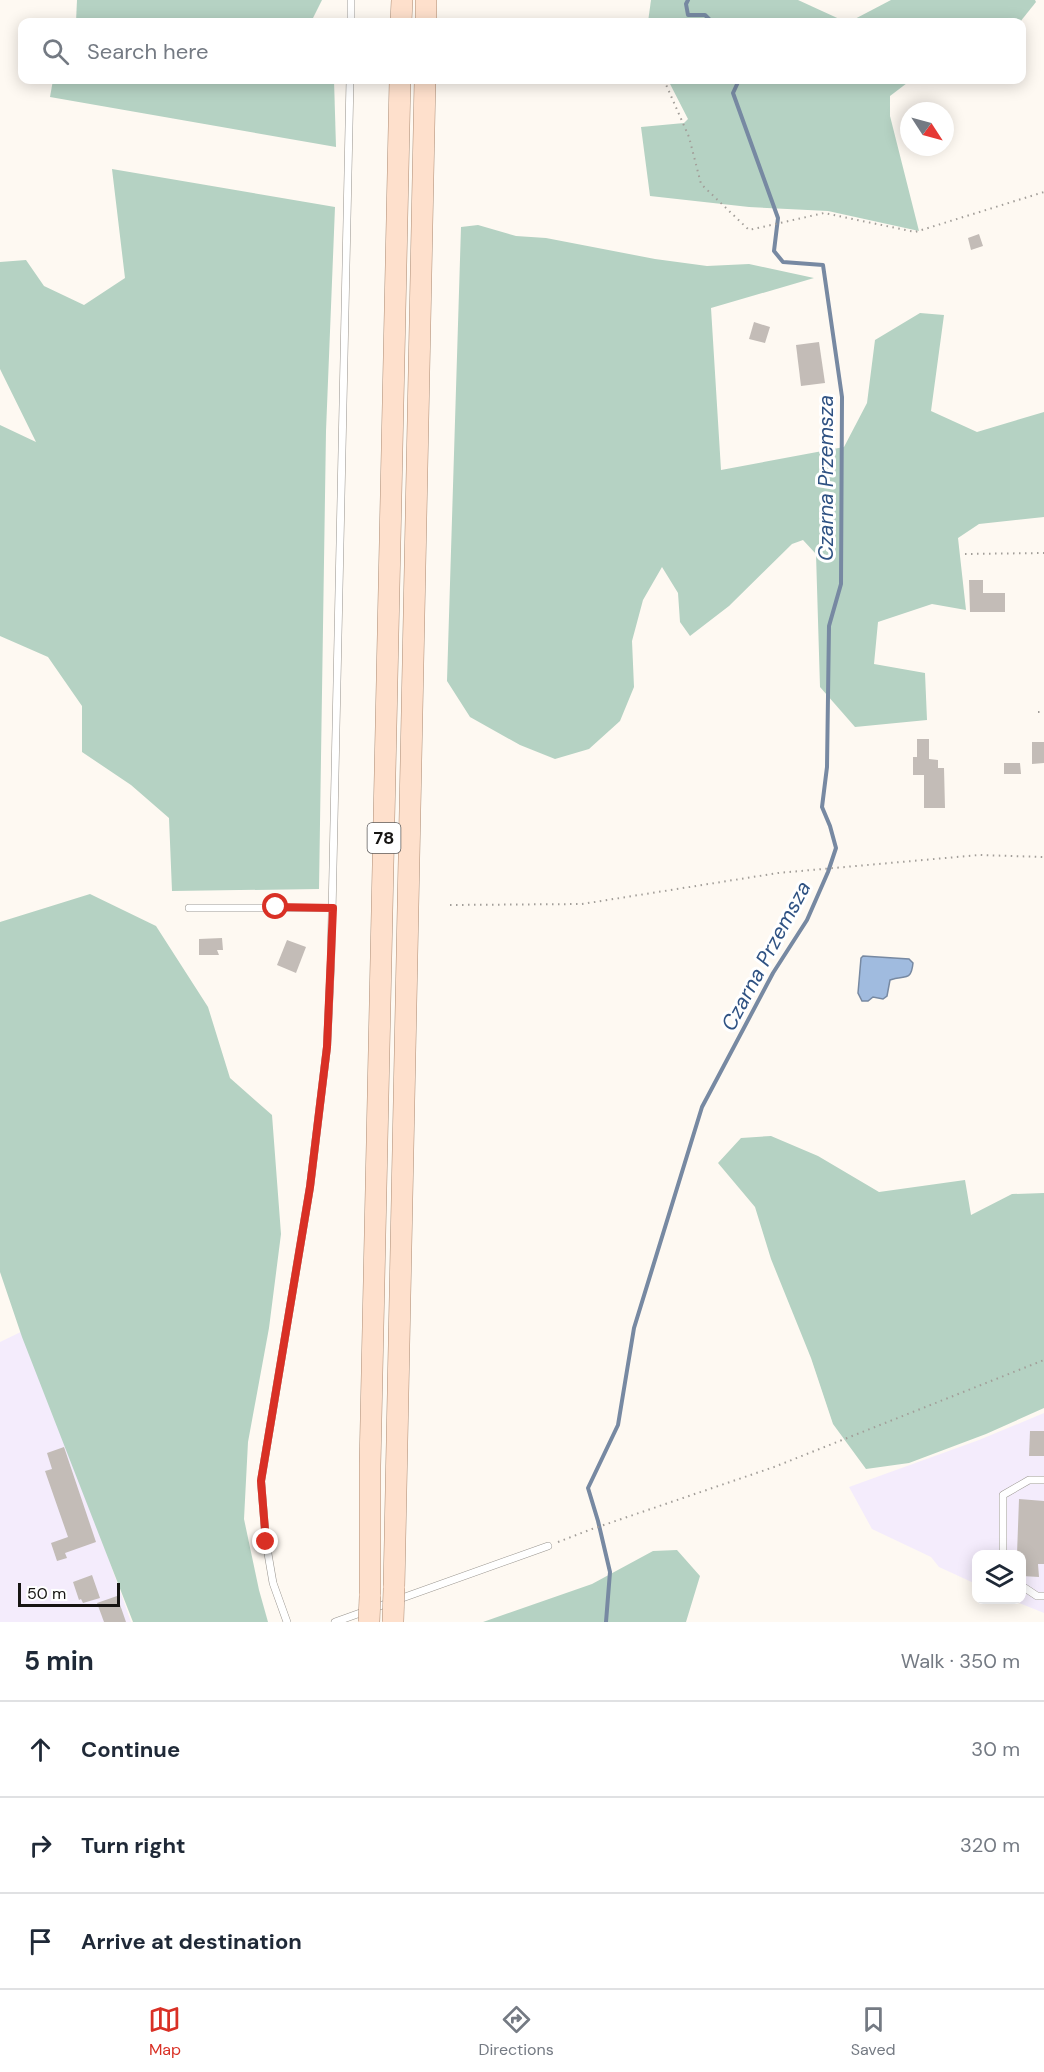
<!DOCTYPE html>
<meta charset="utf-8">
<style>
body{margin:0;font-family:"DM Sans",sans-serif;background:#f2f2f3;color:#1f2937}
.controls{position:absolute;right:18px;bottom:18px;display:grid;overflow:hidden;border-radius:12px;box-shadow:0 3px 15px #0003}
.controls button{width:54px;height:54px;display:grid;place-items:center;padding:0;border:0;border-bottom:2px solid #e0e1e3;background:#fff;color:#1f2937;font:30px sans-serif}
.compass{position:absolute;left:900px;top:102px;width:54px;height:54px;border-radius:50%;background:#fff;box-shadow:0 3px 15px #0003;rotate:126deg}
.scale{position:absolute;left:18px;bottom:15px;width:102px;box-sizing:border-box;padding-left:6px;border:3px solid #171513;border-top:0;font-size:16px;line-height:21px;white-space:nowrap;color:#171513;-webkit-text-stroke:4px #fff;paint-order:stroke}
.stop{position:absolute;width:18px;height:18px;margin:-14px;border:4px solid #d93025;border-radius:50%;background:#fff}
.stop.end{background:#d93025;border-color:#fff;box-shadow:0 2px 6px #0008}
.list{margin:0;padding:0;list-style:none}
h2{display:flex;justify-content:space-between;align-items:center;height:78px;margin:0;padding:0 24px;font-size:26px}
h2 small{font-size:20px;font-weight:400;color:#747a83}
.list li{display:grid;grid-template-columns:39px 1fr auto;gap:18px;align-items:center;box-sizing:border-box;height:96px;padding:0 24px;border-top:2px solid #e0e1e3}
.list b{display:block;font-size:22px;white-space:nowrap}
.list em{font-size:20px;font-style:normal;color:#747a83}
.icon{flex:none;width:33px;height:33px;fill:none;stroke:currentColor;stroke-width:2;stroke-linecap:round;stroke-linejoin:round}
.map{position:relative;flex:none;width:1044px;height:1622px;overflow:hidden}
.search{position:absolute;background:#fff;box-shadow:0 3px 15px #0003;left:18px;right:18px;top:18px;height:66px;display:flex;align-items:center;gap:15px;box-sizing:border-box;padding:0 21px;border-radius:12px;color:#747a83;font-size:22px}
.sheet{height:366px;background:#fff}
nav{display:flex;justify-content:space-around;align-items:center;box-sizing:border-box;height:84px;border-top:2px solid #e0e1e3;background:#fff;font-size:16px;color:#747a83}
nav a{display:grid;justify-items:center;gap:3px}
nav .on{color:#d93025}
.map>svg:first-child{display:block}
.industrial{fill:#f4ecfc}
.green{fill:#b5d2c3}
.water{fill:#a0bbdf;stroke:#7789a2;stroke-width:1.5}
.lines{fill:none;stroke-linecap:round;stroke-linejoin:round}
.stream{stroke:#7789a2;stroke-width:4}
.building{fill:#c3bcb7}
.lane-casing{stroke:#98948e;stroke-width:8}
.primary-casing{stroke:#ac8c75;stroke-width:22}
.path{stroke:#a29e99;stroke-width:2;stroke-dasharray:1.5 4.5;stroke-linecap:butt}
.lane{stroke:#fff;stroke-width:7}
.primary{stroke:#fee0cc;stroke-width:21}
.primary-bridge-casing{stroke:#ac8c75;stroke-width:22;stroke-linecap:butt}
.primary-bridge{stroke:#fee0cc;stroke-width:21}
.route{stroke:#d93025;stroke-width:8}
.labels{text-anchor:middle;stroke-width:6;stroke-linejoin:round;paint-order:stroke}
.shield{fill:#fff;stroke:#5d5b5a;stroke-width:1.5}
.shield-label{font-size:18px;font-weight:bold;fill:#171513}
.water-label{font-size:21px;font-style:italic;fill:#2f5283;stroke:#fff}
</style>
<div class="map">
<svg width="1044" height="1622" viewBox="0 0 1044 1622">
<rect width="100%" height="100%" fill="#fef9f2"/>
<g class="industrial">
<path d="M27,1329L131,1622H0V1342Z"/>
<path d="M1044,1413V1613L1012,1600H1022V1554H976V1584L939,1567L931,1557L872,1529L849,1487L979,1440Z"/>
</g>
<g class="green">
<path d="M77,0H322L311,22H76Z"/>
<path d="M651,0H798L846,22H648Z"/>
<path d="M891,0H1035L1036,2L1020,22H849Z"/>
<path d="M53,80H334L336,147L50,97Z"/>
<path d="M668,80H911L890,96V116L919,231L828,211L749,207L650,196L641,127L684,123L688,119Z"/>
<path d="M112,169L335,207L326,431L319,889L172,891L169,818L131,785L82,752V706L48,657L0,636V425L36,442L0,369V262L26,260L44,286L84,305L125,278Z"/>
<path d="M478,225L516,236L546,238L655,259L707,266L749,264L814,278L711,308L721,470L844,447L867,403L875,340L920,313L944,315L931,411L977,432L1044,412V517L979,524L958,538L966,610L932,604L878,622L874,664L925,673L927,720L855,727L820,687L816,554L803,540L792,544L729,606L690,636L680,622L678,593L662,567L643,600L632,641L634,687L620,721L589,749L555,759L520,745L470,717L447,681L461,227Z"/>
<path d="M90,894L156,926L208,1007L230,1078L272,1115L281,1234L269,1328L248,1442L244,1519L259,1590L268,1622H133L22,1337L0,1272V922Z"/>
<path d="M771,1136L818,1156L879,1192L965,1180L971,1215L1012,1194L1044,1193V1408L986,1434L909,1463L866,1469L833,1424L811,1358L771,1259L755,1207L718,1163L741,1138Z"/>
<path d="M677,1550L700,1576L686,1622H483L592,1584L653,1551Z"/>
</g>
<path class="water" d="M863,956L909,959L913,963C911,983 904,974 890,980L887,996L883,999L873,997L868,1001H862L858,993L861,958Z"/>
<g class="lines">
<g class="stream">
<path d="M688,0L686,4L688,15H705L712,22"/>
<path d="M606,1622L610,1572L598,1521L588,1488L618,1425L634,1328L702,1107L773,973L807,920L828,872L836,848L830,826L822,807L827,767L829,626L841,584L842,397L823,265L783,262L774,251L778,218L733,93L739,80"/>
</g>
</g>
<g class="building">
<path d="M979,234L983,246L971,250L968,238Z"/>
<path d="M754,322L770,327L765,343L749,339Z"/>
<path d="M819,342L825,383L801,386L796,345Z"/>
<path d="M969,580H983V593H1005V612H970Z"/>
<path d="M917,739H929V759L938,760V768H944L945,808H924V775H913V757H917Z"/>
<path d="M1032,742H1044V763L1032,764Z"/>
<path d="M1004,763H1020L1021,774H1004Z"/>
<path d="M222,938L223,950H217L219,955H199V939Z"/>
<path d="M287,940L306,947L296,973L277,965Z"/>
<path d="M1030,1431H1044V1456H1029Z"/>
<path d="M64,1447L96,1542L65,1553L67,1558L57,1561L51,1543L68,1537L45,1471L52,1469L47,1453Z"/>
<path d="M1019,1499L1044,1501V1564H1038L1039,1577L1022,1576V1554H1017Z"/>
<path d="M92,1575L100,1598L83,1603L81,1599L79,1600L73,1582Z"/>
<path d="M117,1596L126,1622H104L97,1603Z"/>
</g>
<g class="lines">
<defs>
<g id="lane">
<path d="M351,22V0"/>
<path d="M189,908H333"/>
<path d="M1003,1554V1495L1029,1480H1044"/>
<path d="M1022,1586L1037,1596H1044"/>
<path d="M287,1622L273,1583L266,1542L261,1481L310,1187L327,1047L331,960L350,80"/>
<path d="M335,1622L548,1546"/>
</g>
<g id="primary">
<path d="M401,22L402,0"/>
<path d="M426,22V0"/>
<path d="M394,1588L425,80"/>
<path d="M370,1596V1466L400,80"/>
</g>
</defs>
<use href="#lane" class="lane-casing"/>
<use href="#primary" class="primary-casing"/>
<g class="path">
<path d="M664,80L689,137L701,184L749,230L824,213L915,232L1044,192"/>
<path d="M965,554L1044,553"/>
<path d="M1038,712H1044"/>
<path d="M450,905L582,904L778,873L979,855L1044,857"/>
<path d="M558,1542L592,1529L774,1467L1044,1360"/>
</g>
<use href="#lane" class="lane"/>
<use href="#primary" class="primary"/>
<defs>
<g id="primary-bridge">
<path d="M369,1622L370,1596"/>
<path d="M393,1622L394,1588"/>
</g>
</defs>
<use href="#primary-bridge" class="primary-bridge-casing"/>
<use href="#primary-bridge" class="primary-bridge"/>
</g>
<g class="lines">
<path class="route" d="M266,1542L261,1481L310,1187L327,1047L333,908L276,907"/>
</g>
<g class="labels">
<rect class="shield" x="367.5" y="823" width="33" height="30" rx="4.5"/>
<g class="shield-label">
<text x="384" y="844">78</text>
</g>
<g class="water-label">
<text transform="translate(826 478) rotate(-90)" y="7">Czarna Przemsza</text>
<text transform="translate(766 956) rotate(-62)" y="7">Czarna Przemsza</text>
</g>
</g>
</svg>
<div class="controls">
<button><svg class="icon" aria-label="layers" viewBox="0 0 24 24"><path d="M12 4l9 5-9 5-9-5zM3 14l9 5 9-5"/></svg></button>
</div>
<svg class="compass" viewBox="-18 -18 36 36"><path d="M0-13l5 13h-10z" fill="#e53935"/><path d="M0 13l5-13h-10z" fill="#747a83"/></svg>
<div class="scale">50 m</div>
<div class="stop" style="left:276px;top:907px"></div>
<div class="stop end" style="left:266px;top:1542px"></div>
<div class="search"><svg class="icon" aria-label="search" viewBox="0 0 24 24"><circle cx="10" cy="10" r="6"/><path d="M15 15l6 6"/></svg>Search here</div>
</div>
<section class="sheet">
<h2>5 min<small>Walk · 350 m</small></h2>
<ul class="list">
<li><svg class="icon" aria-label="ahead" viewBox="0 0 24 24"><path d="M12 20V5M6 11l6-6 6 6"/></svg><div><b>Continue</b></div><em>30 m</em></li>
<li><svg class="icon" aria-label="right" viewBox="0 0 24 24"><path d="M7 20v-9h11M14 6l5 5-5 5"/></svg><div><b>Turn right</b></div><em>320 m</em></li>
<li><svg class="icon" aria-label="arrive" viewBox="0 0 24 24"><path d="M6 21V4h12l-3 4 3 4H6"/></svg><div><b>Arrive at destination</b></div></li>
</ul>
</section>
<nav>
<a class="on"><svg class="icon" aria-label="map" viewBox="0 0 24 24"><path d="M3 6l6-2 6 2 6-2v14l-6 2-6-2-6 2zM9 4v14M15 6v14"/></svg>Map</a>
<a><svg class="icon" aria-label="directions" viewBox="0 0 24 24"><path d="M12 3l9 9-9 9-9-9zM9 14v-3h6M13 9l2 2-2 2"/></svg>Directions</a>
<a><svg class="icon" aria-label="saved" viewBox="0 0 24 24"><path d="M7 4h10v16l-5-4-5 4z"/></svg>Saved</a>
</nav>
